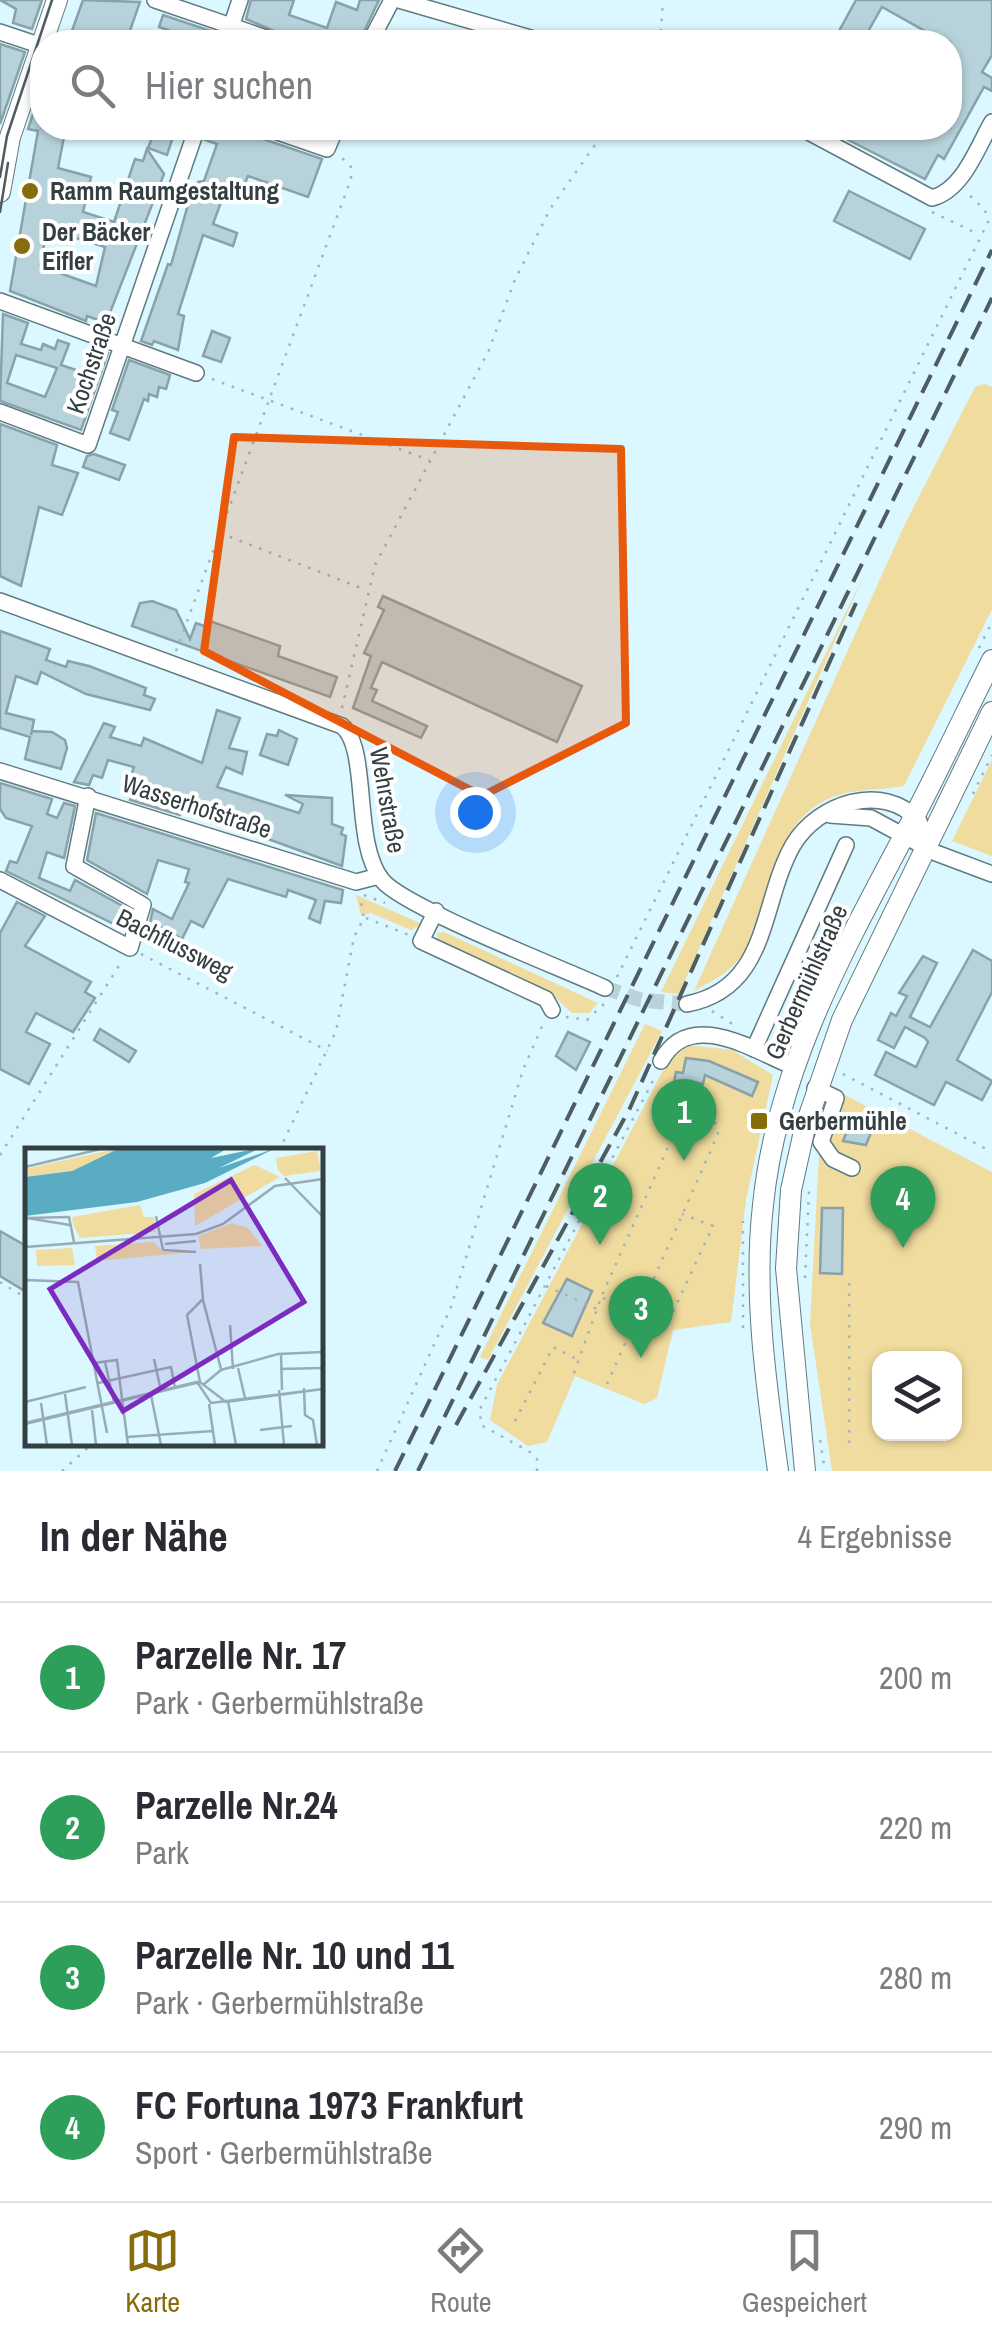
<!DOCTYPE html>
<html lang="de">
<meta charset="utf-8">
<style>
body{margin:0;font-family:"Archivo Narrow",sans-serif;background:#f7f7f7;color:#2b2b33}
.controls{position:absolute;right:30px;bottom:30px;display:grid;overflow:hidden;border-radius:20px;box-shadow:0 2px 8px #0004}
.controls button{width:90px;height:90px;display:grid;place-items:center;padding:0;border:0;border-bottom:2px solid #e1e1e2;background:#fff;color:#2b2b33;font:50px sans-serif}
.you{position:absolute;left:475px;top:812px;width:35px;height:35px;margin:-25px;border:8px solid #fff;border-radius:50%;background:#1a73e8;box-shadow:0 0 0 15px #1a73e833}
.badge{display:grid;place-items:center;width:65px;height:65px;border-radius:50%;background:#866d0c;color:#fff;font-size:32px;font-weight:700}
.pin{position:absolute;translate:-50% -82px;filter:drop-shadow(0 2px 5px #0008)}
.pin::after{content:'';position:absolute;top:52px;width:35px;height:30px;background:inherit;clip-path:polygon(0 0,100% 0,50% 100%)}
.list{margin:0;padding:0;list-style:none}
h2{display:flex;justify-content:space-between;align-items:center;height:130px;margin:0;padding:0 40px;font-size:42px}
h2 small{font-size:32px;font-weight:400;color:#7c7c81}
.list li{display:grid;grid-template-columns:65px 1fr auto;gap:30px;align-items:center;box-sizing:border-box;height:150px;padding:0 40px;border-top:2px solid #e1e1e2}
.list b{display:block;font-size:38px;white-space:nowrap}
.list p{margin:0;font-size:32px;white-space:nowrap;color:#7c7c81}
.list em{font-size:32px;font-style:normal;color:#7c7c81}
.icon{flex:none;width:55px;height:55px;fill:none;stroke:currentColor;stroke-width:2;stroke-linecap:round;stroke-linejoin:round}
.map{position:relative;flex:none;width:992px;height:1471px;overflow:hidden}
.search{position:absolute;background:#fff;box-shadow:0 2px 8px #0004;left:30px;right:30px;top:30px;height:110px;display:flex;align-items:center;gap:25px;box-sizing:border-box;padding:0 35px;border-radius:40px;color:#7c7c81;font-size:38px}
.sheet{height:730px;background:#fff}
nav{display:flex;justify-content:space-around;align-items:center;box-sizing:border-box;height:140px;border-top:2px solid #e1e1e2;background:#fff;font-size:28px;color:#7c7c81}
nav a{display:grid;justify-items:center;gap:5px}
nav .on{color:#866d0c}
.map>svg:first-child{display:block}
.green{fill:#f0dc9e;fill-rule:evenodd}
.building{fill:#b7d2da;stroke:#89a2aa;stroke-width:2.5;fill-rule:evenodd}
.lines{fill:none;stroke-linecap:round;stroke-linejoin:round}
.minor-tunnel{stroke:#bad2d9;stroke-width:15;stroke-dasharray:15 8;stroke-linecap:butt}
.minor-casing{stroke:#617a81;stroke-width:18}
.major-casing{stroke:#617a81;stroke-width:22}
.path{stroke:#9eb4ba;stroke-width:2.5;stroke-dasharray:2.5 8;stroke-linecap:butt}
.minor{stroke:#fff;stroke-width:15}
.major{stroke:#fff;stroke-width:20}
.tram{stroke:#4f5d60;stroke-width:2.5}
.rail{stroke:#4f5d60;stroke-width:4;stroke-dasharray:20 10;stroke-linecap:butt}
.marked{fill:#e8590c;fill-opacity:0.2;stroke:#e8590c;stroke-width:8;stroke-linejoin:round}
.poi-dot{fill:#866d0c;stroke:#fff;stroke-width:4}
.labels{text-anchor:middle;stroke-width:8;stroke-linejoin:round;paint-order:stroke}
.poi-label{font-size:25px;font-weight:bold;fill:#343f42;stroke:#fff;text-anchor:start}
.street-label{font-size:25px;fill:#343f42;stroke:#fff}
.inset-road{fill:none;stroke:#98adb3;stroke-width:2.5}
.view{fill:#7b2cbf;fill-opacity:0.15;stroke:#7b2cbf;stroke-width:5}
.inset-edge{fill:none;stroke:#343f42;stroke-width:5}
</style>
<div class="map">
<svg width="992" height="1471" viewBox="0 0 992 1471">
<rect width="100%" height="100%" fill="#dbf7ff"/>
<g class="green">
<path d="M985,384L992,387V609L904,786C876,791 844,788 820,803C764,838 777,905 743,954C731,972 712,981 694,991L904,526L975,387Z"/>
<path d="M864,575L679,994L661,992Z"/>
<path d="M992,760V856L952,841Z"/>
<path d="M356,895L422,924L411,930L371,913L361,915Z"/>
<path d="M444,932L598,1003L589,1013H572L556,998L438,943L437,933Z"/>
<path d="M645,1024L662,1031L488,1360L480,1357Z"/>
<path d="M688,1045L732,1050L773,1075L746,1200L731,1322L673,1330L657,1398L644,1404L575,1376L547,1442L528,1446L490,1420L497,1385L668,1061Z"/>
<path d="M843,1094L992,1172V1471H832L810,1324L819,1155ZM880,1358H954V1434H880Z"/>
</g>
<g class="building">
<path d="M0,0H42L32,29L13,23L16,9Z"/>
<path d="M83,0L140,2L126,42H68Z"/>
<path d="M251,0H294L289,15L327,28L336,2L357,10L360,0H379L359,42H304L288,37L246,19Z"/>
<path d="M856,0H992V55L982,72L992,78V91L984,87L944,159L938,155L925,179L825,128H875L887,134L891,128H950V42H928L932,35L882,7L862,42H833Z"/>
<path d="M163,15L217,33L215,42H163L168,30L159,27Z"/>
<path d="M0,44L25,52L0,124Z"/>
<path d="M42,87V128H57L56,135L64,137L58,168L91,177L83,212L114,222L135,159L143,161L147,149L164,174L106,323L87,316L86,321L10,291L38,131L28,129ZM47,229L105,247L96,286L40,266Z"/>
<path d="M156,128H176L167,155L148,148Z"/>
<path d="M208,128H231L322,159L308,197L248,176L243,188L228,183L213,224L237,233L233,246L203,235L178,314L184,316L178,350L154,341L152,345L141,341L168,264L171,265L189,201L198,182L204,181L217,144L205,140Z"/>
<path d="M849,191L925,229L910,259L834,221Z"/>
<path d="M3,314L28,323L21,344L41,350L43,344L55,349L58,340L69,344L61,365L82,372L91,346L108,353L81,430L0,401ZM16,355L57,368L45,397L7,383Z"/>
<path d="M212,331L230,338L221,362L203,356Z"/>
<path d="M129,360L170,375L166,389L159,387L157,397L149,394L148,401L144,399L129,440L110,433L118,412L112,410Z"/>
<path d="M0,424L57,445L52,465L78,473L62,515L39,507L21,586L0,576Z"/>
<path d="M94,454L125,465L119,480L83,467L87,456Z"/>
<path d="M383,596L582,686L557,742L382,662L371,688L377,690L372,701L427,726L421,738L353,708L371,656L364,653L384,610L378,607Z"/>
<path d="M152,601L176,610L190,639L196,623L204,626L207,620L280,646L278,656L337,677L330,697L132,626L140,603Z"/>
<path d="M0,631L50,649L46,660L66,667L68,661L89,666L146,688L144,695L155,699L150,710L86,694L41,672L37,684L16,676L6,713L34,720L31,735L32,731L52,732L65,740L67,748L61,769L25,759L30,737L0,728Z"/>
<path d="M217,710L240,718L229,748L247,752L242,774L226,767L217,787L299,813L303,804L285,795L332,798V824L343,828L341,834L346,836L342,866L183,808L180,815L130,800L137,781L130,779L134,767L108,760L102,778L93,775L89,785L74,782L104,723L115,727L110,737L141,746L144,738L202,763Z"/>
<path d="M279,730L297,739L288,765L260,755L267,734L277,736Z"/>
<path d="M0,783L52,799L47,814L57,818L64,803L75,806L64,858L47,852L39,878L70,891L75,880L130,910L124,929L6,871L10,861L17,863L32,826L6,818L0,809Z"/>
<path d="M96,813L343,890L341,903L325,901L320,923L309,918L316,900L288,890L286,897L228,879L203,927L191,921L182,939L155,924L146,941L153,909L172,919L189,883L185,882L189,869L158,860L147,894L87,860Z"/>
<path d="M17,902L45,916L25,946L91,982L85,992L95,998L73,1032L36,1013L26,1032L50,1044L29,1084L0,1069V933Z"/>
<path d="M973,950L992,961V992L957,1060L992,1081L982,1100L946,1082L934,1105L875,1075L886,1052L916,1067L928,1042L925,1038L905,1027L894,1048L878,1040L891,1013L896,1016L907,996L899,993L923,956L937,963L910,1017L930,1027Z"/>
<path d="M100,1029L136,1051L129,1062L94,1040Z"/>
<path d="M568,1032L590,1042L576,1070L556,1056Z"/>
<path d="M686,1058L709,1061L758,1082L752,1096L705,1075L703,1084L697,1083L688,1112L669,1108L676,1072L683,1073Z"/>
<path d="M851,1121L872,1130L866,1145L843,1141Z"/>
<path d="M822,1208H843L842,1274L820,1273Z"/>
<path d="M0,1231L28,1247V1293L0,1276Z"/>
<path d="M567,1279L592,1291L572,1336L543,1323Z"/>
</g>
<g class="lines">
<path class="minor-tunnel" d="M605,988L641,1000L687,1004"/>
<defs>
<g id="minor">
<path d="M155,0L278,42"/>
<path d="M399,0L544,42"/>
<path d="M0,32L42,46"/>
<path d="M226,42L240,0"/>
<path d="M370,42L392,0"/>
<path d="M266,128L327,149L336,128"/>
<path d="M801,128L932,198C963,190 977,148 992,122"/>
<path d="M0,301L196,373"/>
<path d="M0,412L88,445L197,128"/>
<path d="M0,601L342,726C370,748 352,843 382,880C403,907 564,969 605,988"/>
<path d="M0,771L356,882L379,876"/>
<path d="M830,815L871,818L936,853L992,874"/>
<path d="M0,880L130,948L143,905L74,866L88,796"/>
<path d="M436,911L421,941L546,999L552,1010"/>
<path d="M687,1004C770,988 760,903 793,845C818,803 883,781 919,821L926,848"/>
<path d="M754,1049L846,845"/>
<path d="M661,1061C690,1007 754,1051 794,1067"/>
<path d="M815,1088L836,1098L821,1142L833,1159L852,1168"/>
</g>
<g id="major">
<path d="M0,192L10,137L57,0"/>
<path d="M778,1471C766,1384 753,1293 763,1205C777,1064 849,940 914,817C941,765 966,712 992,660"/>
<path d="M805,1471L786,1268L791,1190L805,1127L842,1020L992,712"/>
</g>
</defs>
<use href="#minor" class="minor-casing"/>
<use href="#major" class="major-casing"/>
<g class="path">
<path d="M660,42L663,0"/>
<path d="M932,212L976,233"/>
<path d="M212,379L429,460"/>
<path d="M220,533L366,590"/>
<path d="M979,648L992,622"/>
<path d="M176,651L351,179V167L340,156"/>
<path d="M342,708L375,565L489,350L514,282L550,209L607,128"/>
<path d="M973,794L992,755"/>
<path d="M364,895L385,903"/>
<path d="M366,918L409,935"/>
<path d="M141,954L328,1051"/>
<path d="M617,977L988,222L985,210L965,191"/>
<path d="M712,1011L734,1025"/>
<path d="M566,1017L587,1020L605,1003"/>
<path d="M843,1074L992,1152"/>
<path d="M279,1151L336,1031L354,937L364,918L360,896"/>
<path d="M0,1155L122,961"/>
<path d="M805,1278L809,1191"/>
<path d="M0,1282L28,1299"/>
<path d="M546,1286L597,1309"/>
<path d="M603,1298L667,1325L713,1226L682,1214"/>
<path d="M743,1328V1221"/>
<path d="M574,1373L602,1295L678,1125L703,1104"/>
<path d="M607,1384L718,1134L706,1088"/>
<path d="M515,1421L553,1347L579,1360"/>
<path d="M820,1440L825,1471"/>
<path d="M849,1443V1278"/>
<path d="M62,1471L92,1444"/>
<path d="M377,1471L451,1307L523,1070L543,1024"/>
<path d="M537,1471V1459L530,1452L481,1425L480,1409L655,1077"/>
</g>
<use href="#minor" class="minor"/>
<use href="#major" class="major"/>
<g class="tram">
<path d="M0,177L7,136L52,0"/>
<path d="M0,212L8,163"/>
</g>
<g class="rail">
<path d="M456,1425L630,1108L856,603"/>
<path d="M395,1471L992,250"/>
<path d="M418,1471L992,298"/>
</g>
</g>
<path class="marked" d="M234,437L621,449L626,723L482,796L204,651Z"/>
<g class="poi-dot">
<circle cx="30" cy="191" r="10"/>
<circle cx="22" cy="246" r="10"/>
<rect x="749" y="1111" width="20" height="20" rx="5"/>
</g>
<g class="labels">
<g class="poi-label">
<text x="50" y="200">Ramm Raumgestaltung</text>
<text x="42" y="241">Der Bäcker<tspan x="42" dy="29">Eifler</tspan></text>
<text x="779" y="1130">Gerbermühle</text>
</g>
<g class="street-label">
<text transform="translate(91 363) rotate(-71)" y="9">Kochstraße</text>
<text transform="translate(388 800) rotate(80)" y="9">Wehrstraße</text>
<text transform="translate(197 806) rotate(18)" y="9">Wasserhofstraße</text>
<text transform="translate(175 944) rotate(27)" y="9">Bachflussweg</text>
<text transform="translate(806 982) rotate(-66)" y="9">Gerbermühlstraße</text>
</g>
</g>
<g transform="translate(25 1148)">
<rect width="298" height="298" fill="#dbf7ff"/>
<path d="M95,0L47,23L0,29V21ZM292,3L296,23L259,28L253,22L251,10ZM230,17L255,29L170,78L169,46ZM115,57L119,69H129L131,84L55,90L48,76L47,69ZM207,75L223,80L237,98L176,101L173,88ZM128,94L139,104H169L72,113L70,98ZM47,100L50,117L12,118L11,102Z" fill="#f0dc9e"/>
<path d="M95,0H203L186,10L235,0L194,20L251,0L180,35L112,54L0,68V29L47,23Z" fill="#5aacc3"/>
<path class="inset-road" d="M0,19L80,0M260,30L298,69M131,68L138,102M45,77L2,70L44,69L49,94M140,96L171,93M0,99L171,86L198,76L250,38L298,31M138,102L171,104M0,132L53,134L82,285M178,152L196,221M205,177L208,221M256,205L257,242M129,211L136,243M80,214L89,254M69,215L92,212L103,297M213,220L220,250M255,221L298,220M175,234L162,167L178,151L175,116M73,235L146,219L150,240M178,237L196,222L253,206L298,204M279,240L280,267L288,272L292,297M254,242L259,297M40,246L47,297M126,247L136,297M203,253L211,297M0,254L61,239M16,255L22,297M184,256L190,297M67,262L71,297M0,275L172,234L186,255L298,241M0,276L175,234L201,254L298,241M235,282L267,278M102,289L188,283"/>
<path class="view" d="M206,32L279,154L98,263L25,141Z"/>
<rect width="298" height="298" class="inset-edge"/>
</g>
</svg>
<div class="controls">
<button><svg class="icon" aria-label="layers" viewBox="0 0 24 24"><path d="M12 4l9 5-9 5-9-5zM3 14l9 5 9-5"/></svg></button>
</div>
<div class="you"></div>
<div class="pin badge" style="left:684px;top:1161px;background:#2e9e5b">1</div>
<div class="pin badge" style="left:600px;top:1245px;background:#2e9e5b">2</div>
<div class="pin badge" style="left:641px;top:1358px;background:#2e9e5b">3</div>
<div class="pin badge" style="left:903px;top:1248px;background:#2e9e5b">4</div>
<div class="search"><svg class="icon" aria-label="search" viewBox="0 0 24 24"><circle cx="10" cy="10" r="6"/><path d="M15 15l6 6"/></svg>Hier suchen</div>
</div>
<section class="sheet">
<h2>In der Nähe<small>4 Ergebnisse</small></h2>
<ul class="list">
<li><span class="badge" style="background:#2e9e5b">1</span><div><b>Parzelle Nr. 17</b><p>Park · Gerbermühlstraße</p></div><em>200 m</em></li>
<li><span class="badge" style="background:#2e9e5b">2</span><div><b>Parzelle Nr.24</b><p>Park</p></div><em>220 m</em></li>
<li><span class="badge" style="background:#2e9e5b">3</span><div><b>Parzelle Nr. 10 und 11</b><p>Park · Gerbermühlstraße</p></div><em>280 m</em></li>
<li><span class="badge" style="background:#2e9e5b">4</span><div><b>FC Fortuna 1973 Frankfurt</b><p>Sport · Gerbermühlstraße</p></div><em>290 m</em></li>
</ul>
</section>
<nav>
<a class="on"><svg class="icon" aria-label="map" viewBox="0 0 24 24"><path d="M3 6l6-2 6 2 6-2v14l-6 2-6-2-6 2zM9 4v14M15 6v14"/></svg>Karte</a>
<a><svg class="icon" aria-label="directions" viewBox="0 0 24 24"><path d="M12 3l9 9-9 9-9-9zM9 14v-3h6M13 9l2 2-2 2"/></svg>Route</a>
<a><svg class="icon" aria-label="saved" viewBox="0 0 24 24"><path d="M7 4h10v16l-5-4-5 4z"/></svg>Gespeichert</a>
</nav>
